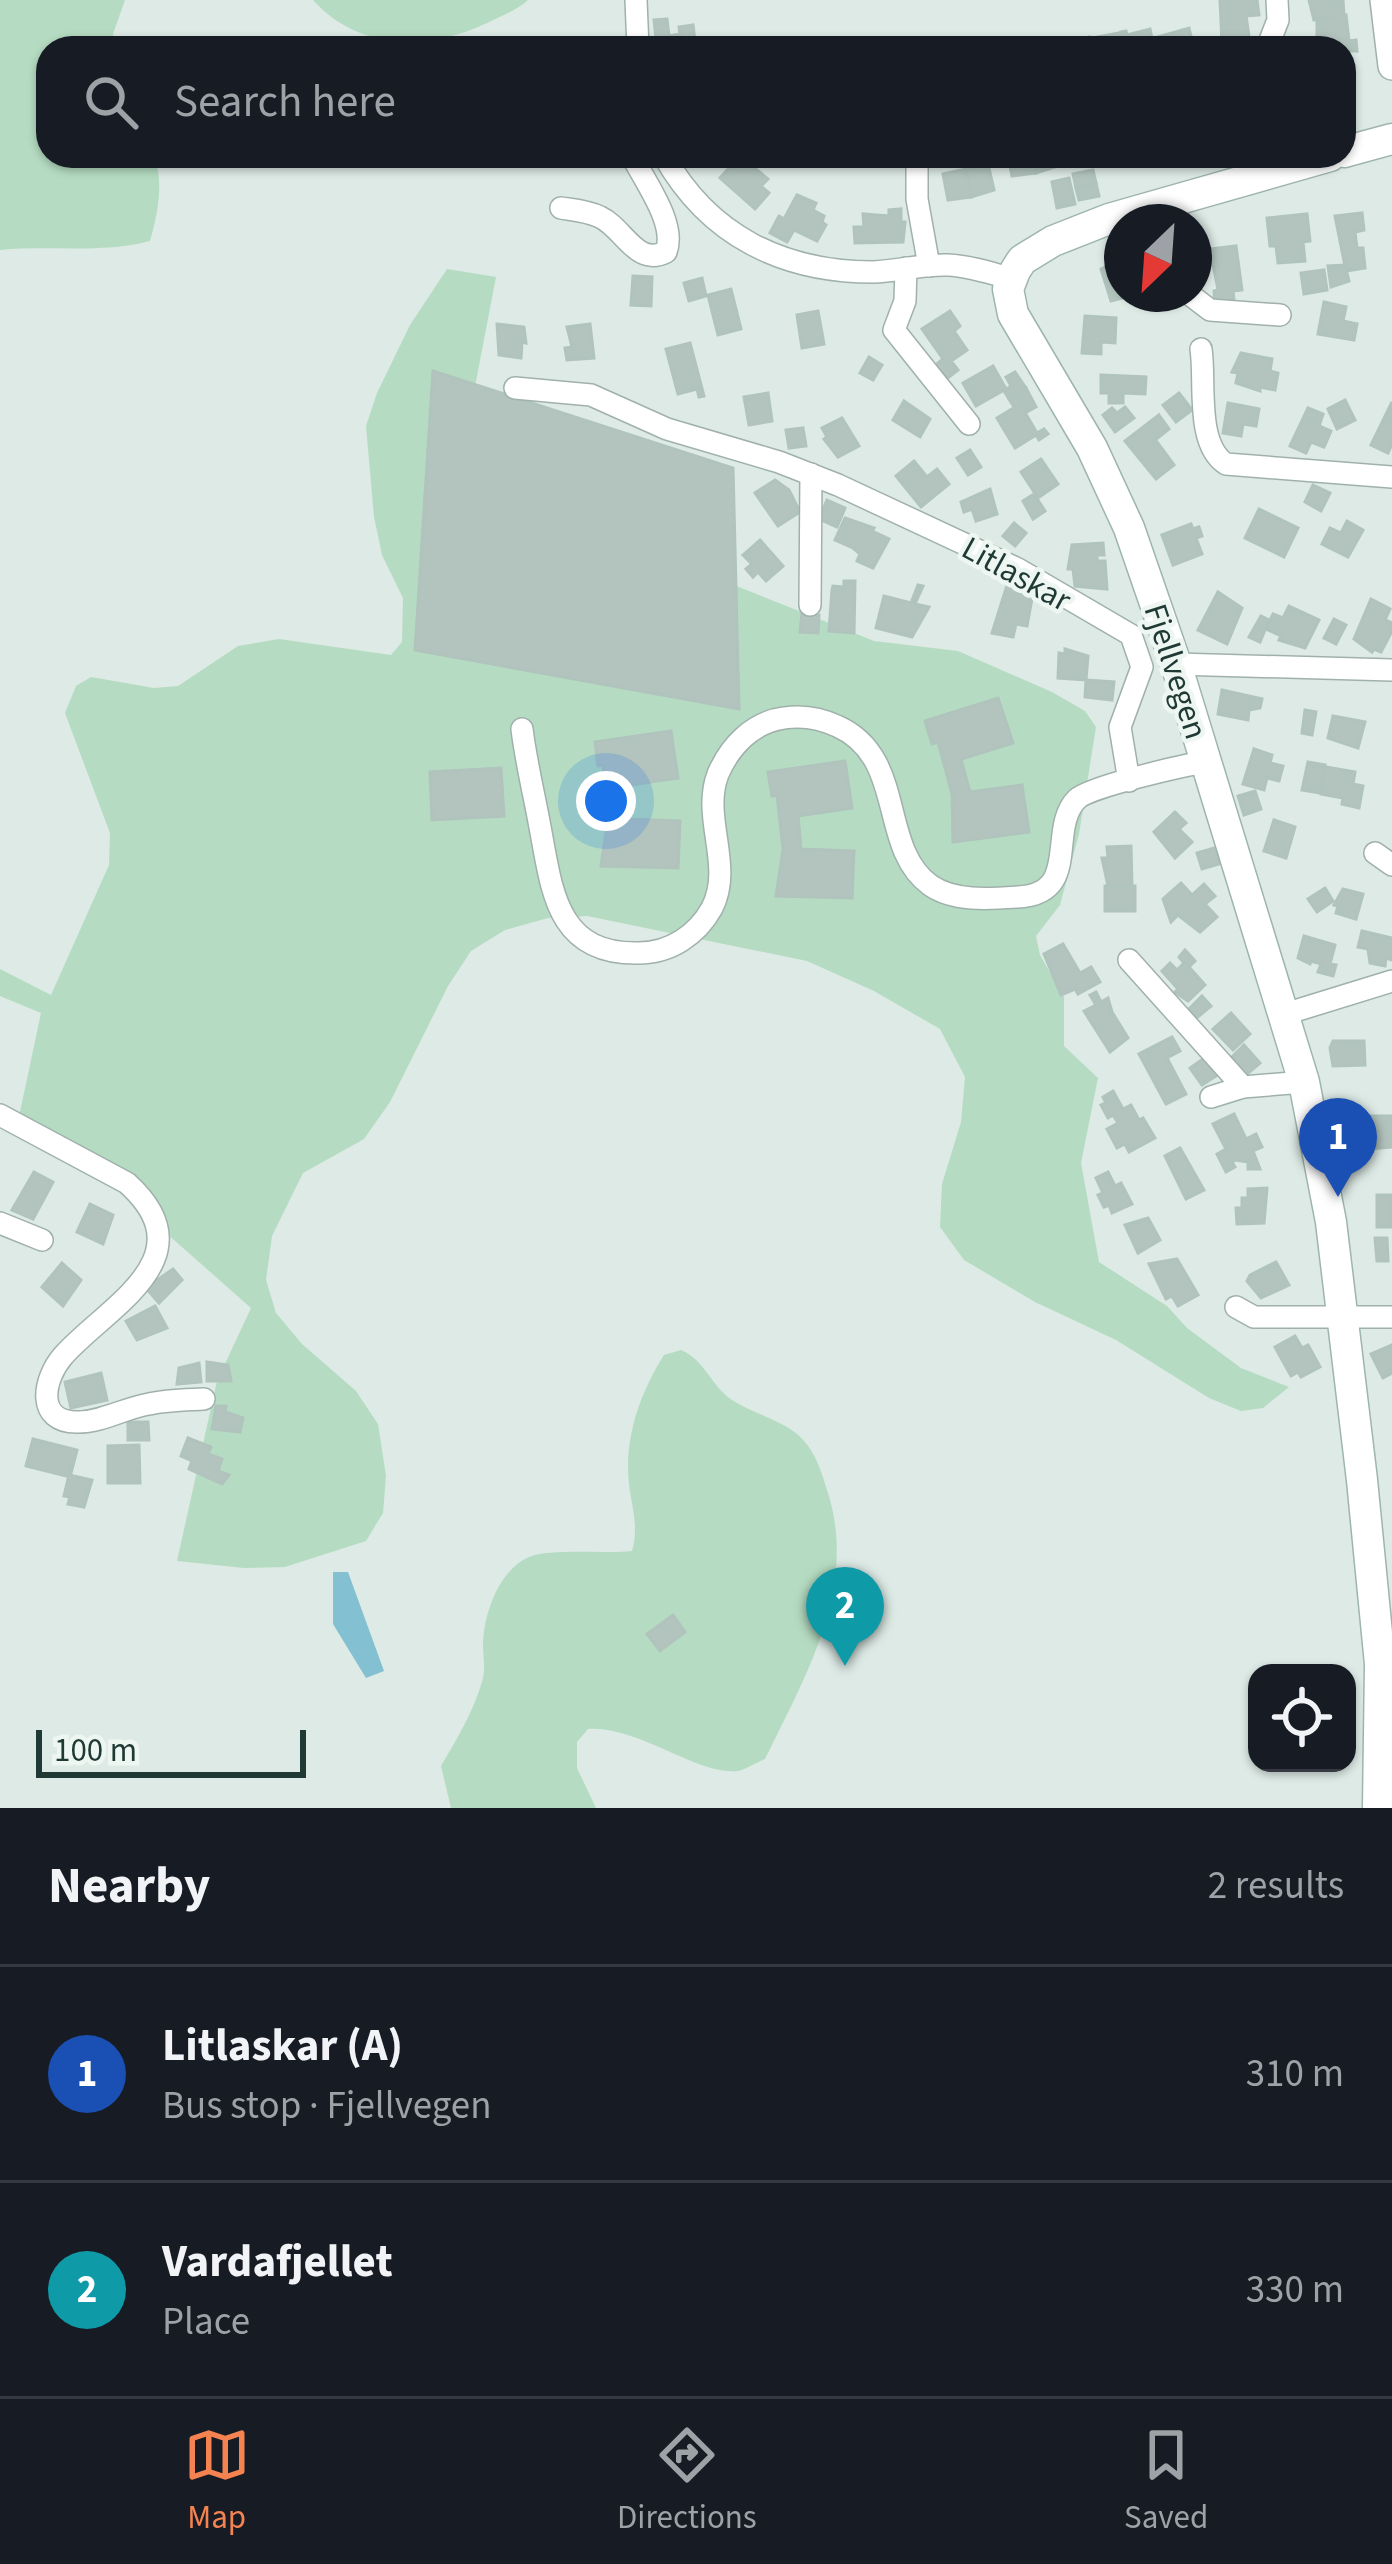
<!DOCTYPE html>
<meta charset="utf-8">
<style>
body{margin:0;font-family:"Source Sans 3",sans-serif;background:#20242c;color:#f1f3f6}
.controls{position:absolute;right:36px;bottom:36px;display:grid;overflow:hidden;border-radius:24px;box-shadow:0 3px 9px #0004}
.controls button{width:108px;height:108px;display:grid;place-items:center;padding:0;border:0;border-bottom:3px solid #363941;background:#171b24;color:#f1f3f6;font:60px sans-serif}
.compass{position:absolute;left:1104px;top:204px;width:108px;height:108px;border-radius:50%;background:#171b24;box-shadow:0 3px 9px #0004;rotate:205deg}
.scale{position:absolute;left:36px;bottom:30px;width:270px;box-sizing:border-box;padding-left:12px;border:6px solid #1f3934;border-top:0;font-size:33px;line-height:42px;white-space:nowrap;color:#1f3934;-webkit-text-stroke:9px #eef6f2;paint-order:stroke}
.you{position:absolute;left:606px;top:801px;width:42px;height:42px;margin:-30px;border:9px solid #fff;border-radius:50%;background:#1a73e8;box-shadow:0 0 0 18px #1a73e833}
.badge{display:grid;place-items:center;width:78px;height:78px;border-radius:50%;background:#f48351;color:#fff;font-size:39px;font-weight:700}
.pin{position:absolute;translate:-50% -99px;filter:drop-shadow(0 3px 6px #0008)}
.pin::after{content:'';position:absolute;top:63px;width:42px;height:36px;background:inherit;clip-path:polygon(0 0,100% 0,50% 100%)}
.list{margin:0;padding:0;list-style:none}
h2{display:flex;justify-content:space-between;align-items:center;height:156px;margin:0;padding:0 48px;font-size:51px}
h2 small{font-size:39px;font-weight:400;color:#9ea1a6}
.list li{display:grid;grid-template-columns:78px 1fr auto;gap:36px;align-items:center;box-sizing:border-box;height:216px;padding:0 48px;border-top:3px solid #363941}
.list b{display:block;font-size:45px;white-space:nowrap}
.list p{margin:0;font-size:39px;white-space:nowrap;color:#9ea1a6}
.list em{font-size:39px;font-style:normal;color:#9ea1a6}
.icon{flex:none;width:66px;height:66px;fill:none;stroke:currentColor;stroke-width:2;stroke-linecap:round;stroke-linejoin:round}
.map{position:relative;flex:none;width:1392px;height:1808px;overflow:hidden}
.search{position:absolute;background:#171b24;box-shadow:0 3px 9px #0004;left:36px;right:36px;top:36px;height:132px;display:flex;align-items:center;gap:30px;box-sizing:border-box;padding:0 42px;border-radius:36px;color:#9ea1a6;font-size:45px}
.sheet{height:588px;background:#171b24}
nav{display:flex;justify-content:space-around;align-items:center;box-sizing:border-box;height:168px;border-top:3px solid #363941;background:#171b24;font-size:33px;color:#9ea1a6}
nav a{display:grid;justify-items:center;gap:6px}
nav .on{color:#f48351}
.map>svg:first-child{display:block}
.green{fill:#b5dcc2}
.water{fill:#83c0d1}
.building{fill:#b3c4be;stroke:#b0c3bc;stroke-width:3}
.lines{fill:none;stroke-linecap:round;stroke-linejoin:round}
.minor-casing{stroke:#a0b1ac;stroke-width:24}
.tertiary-casing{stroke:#a0b1ac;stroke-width:30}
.secondary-casing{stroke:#9db5ae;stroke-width:33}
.minor{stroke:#fff;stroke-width:21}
.tertiary{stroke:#fff;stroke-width:27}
.secondary{stroke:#fff;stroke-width:30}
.labels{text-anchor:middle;stroke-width:9;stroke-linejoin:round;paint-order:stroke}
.street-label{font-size:33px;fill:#1f3934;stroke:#eef6f2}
</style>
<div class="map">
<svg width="1392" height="1808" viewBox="0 0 1392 1808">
<rect width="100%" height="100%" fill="#ddeae5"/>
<g class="green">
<path d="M0,0H125L113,34L116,48H48V156H154C164,183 158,213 150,241C100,254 51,245 0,250Z"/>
<path d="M313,0H528C516,11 501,16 487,23C428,51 359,51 313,0Z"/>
<path d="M447,269L496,277L472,402L734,585L874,641L958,651L1052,692L1085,711L1096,727L1079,834L1060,905L1036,936L1040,955L1064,997V1046L1098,1078L1081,1163L1099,1262L1167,1306L1187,1328L1241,1368L1289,1387L1263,1408L1241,1411L1209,1398L1116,1340L1035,1302L964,1260L940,1227L942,1184L961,1122L965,1077L940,1029L874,991L807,961L587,916L548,918L505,930L471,951L448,986L390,1102L364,1139L303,1173L272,1236L266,1280L276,1313L302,1344L356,1391L378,1424L386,1476L383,1513L366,1541L285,1567L244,1568L177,1561L217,1381L251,1308L157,1225L144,1208L18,1121L41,1013L0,996V969L51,995L109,865L110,833L65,713L76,686L91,677L154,688L178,686L238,646L279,639L391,655L402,642L403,598L382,555L374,517L366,426L377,393L410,325Z"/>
<path d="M681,1350C705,1360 711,1386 732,1400C752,1413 778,1419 797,1434C814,1448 821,1470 827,1490C859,1585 806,1675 765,1759C757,1762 746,1769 738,1771C698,1776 637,1725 588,1729L577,1742V1768L596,1808H451L441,1766C457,1739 473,1712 482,1682C486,1669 483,1657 483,1644C484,1613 499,1570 529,1557C550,1548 606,1554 632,1551C639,1527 632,1509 629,1484C624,1438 640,1393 664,1355Z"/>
</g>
<path class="water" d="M333,1572H348L384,1671L366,1678L333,1624Z"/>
<g class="building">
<path d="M1220,0H1257L1259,15L1246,16L1250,43L1225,46L1222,43Z"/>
<path d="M1309,0H1343L1344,16L1314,20Z"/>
<path d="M1346,15L1349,41L1356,40L1357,51L1317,48V20Z"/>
<path d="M667,19L669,36L680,34L679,27L693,25L695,41L704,40L708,48H657L654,20Z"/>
<path d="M1189,28L1194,48H1156L1154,38Z"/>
<path d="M1150,29L1154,48H1125L1121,32L1126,31L1127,35Z"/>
<path d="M1119,33L1123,48H1093L1100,46L1098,37Z"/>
<path d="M1089,37L1091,48H1062L1061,44Z"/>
<path d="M740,156L768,179L761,186L769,193L755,209L720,178Z"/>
<path d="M1008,156H1032L1036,173L1012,176Z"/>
<path d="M1032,156H1056L1058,166L1036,173Z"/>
<path d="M988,164L994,190L971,197L966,169Z"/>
<path d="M966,169L971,197L948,200L943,174Z"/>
<path d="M1093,170L1096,183L1076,188L1073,174Z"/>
<path d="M1069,178L1075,204L1057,208L1052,182Z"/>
<path d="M1096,183L1099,196L1079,200L1076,188Z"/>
<path d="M797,195L816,203L813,210L824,216L822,222L826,225L817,241L794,230L787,242L770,233L779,216L784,219Z"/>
<path d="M901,209V222H905L903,242L855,243L854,227H864L863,214L889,216V210Z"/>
<path d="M1362,213L1364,230L1355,232L1357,248H1363L1365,268L1346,271L1335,216Z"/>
<path d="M1307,214L1310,241L1303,242L1305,261L1278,263L1276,246H1270L1267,218Z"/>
<path d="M1236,246L1242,290L1233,291L1234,300L1215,302L1214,291L1218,290L1210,249Z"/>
<path d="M1122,259V294H1138L1111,301L1101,269Z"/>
<path d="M1345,265L1349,281L1331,287L1328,266Z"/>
<path d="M1324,270L1327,290L1304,294L1301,273Z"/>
<path d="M633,276L652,277L651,306L631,305Z"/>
<path d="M702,278L706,296L689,301L684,283Z"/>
<path d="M731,289L741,329L718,335L708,295Z"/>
<path d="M1324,302L1346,307L1343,321L1357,324L1354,340L1318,334Z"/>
<path d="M818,311L824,344L802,348L797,315Z"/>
<path d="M950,311L960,326L954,331L967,350L951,361L958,370L944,381L933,367L943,359L922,329Z"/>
<path d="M1085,316L1116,318L1115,343L1101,342V354L1082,353Z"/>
<path d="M497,324L524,327L526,343L522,342L521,358L499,355Z"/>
<path d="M590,324L594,358L567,360L565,348L572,347L567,327Z"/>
<path d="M690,343L704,396L699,397L697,389L678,394L666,349Z"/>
<path d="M1241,353L1272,359L1270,371L1278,373L1275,390L1260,387V391L1236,383L1238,373L1232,372Z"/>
<path d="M869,357L882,365L873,380L860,373Z"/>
<path d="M993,366L1006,389L976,406L963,383Z"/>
<path d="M433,371L733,468L739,709L415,650Z"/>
<path d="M1015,372L1026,388L1009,399L1004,391L1011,386L1006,377Z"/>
<path d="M1101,375L1146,377L1145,394L1123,393V403H1109V393H1101Z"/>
<path d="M1026,388L1036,407L1027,412L1022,402L1014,407L1009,399Z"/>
<path d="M768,393L772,421L749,425L744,397Z"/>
<path d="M1179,393L1192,410L1176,422L1163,405Z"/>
<path d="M1345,400L1355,420L1337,429L1328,409Z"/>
<path d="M904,401L930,419L920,437L893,420Z"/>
<path d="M1392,402V444L1388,453L1371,445Z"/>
<path d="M1228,403L1259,409L1256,426L1243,424L1241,436L1223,433Z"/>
<path d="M1020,404L1037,433L1044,429L1048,434L1039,440L1036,435L1015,448L997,418Z"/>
<path d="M1125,407L1134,418L1115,432L1103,415L1112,408L1117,413Z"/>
<path d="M1308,408L1323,414L1319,426L1331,431L1324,447L1311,442L1306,453L1290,446Z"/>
<path d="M1159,415L1169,429L1150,444L1157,442L1174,465L1156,479L1125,441Z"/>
<path d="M842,418L859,446L838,457L824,439L827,437L822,428Z"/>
<path d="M803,428L806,446L789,448L786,430Z"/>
<path d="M970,450L981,467L968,475L957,458Z"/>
<path d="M1041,459L1058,484L1038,498L1021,472Z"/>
<path d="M914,461L927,477L937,469L949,484L921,507L896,476Z"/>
<path d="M775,480L789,490L800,512L778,526L755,493Z"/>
<path d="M1313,485L1330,493L1321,511L1305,502Z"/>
<path d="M990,489L997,514L976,521L972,509L964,512L961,502Z"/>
<path d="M1034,494L1045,511L1033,519L1023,501Z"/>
<path d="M827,500L845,508L837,527L819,519Z"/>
<path d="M1259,509L1298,528L1284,557L1245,538Z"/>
<path d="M845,518L874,528L872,531L889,539L873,568L857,561L860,554L853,548L835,540Z"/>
<path d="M1347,521L1363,530L1348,557L1322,544L1330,528L1341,533Z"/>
<path d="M1014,523L1026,533L1015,546L1003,536Z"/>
<path d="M1191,524L1193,529L1199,527L1202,536L1196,538L1202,554L1173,565L1162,535Z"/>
<path d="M760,540L783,566L766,581L758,572L753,577L746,569L752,564L743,555Z"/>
<path d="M1103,543L1104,555H1097V561H1105L1107,589L1075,586L1073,569H1068L1072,545Z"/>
<path d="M1011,573L1027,581L1023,592L1033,593L1027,626L1016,624L1013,637L992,633Z"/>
<path d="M844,581H855L854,633L829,631L832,590L833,586L844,587Z"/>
<path d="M918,585L923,586L915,604L929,607L912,637L876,628L884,596L911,603Z"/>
<path d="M1218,592L1242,608L1227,644L1198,630Z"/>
<path d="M1371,599L1390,609L1385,620L1392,623V631L1381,652L1374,649L1372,652L1354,639Z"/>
<path d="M1289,606L1319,620L1305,648L1279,640L1281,636L1266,629L1273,614L1283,618Z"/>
<path d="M802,613L819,615L818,633L800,632Z"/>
<path d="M1261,616L1269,620L1260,642L1249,637Z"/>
<path d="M1334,619L1346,625L1336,644L1324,638Z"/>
<path d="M1065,649L1088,656L1086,680L1058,678L1059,653L1065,654Z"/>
<path d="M1086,680L1114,682L1112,700L1085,697Z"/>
<path d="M1222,690L1262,699L1260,708L1249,710L1248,720L1218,714Z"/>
<path d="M998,698L1013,743L961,759L970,792L1022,785L1029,832L953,842L952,794L938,742L932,744L925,721Z"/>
<path d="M1305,710L1316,712L1312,735L1302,733Z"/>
<path d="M1333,716L1365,722L1358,748L1328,738Z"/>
<path d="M671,731L678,778L624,786L626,819L680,821L678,868L601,866L608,819L603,765L598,766L595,742Z"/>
<path d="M1254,749L1272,755L1270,763L1283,766L1279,781L1267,778L1264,790L1243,784Z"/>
<path d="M845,761L852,808L798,816L801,849L854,851L852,898L776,896L783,849L777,795L772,796L768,772Z"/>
<path d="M1308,762L1325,765L1320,793L1302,790Z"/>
<path d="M1326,767L1355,772L1353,784L1363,786L1359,808L1342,804L1343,798L1321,794Z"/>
<path d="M501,768L504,816L432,820L430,772Z"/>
<path d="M1255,791L1261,809L1244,815L1238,796Z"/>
<path d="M1175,812L1186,823L1179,829L1192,842L1175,858L1154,832Z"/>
<path d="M1274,820L1295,827L1286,858L1264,851Z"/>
<path d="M1131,846L1132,886H1108L1102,858H1108L1107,847Z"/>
<path d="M1214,848L1219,864L1202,869L1197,853Z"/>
<path d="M1181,883L1192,895L1204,884L1215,896L1205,904L1217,917L1200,932L1178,915L1171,922L1163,899Z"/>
<rect x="1105" y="886" width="30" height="25"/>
<path d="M1325,888L1333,901L1317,912L1308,899Z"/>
<path d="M1343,889L1363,894L1356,919L1336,913L1338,906L1334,905Z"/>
<path d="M1362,931L1392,938V960L1386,958L1385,966L1370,963L1368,949L1358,947Z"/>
<path d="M1304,936L1335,945L1330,964L1336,965L1333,976L1318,972L1321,964L1311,961L1310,964L1298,958Z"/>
<path d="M1063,944L1080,973L1091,967L1100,982L1078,994L1075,989L1061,995L1044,954Z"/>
<path d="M1185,950L1195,961L1189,967L1205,985L1188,1001L1175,992L1178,989L1162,971L1170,963L1177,970L1184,963L1179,957Z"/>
<path d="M1096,992L1101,1002L1108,998L1112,1012L1128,1038L1110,1052L1084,1011L1096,1005L1090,995Z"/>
<path d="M1202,996L1211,1006L1193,1021L1185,1013Z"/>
<path d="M1231,1013L1250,1034L1233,1050L1213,1029Z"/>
<path d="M1172,1037L1180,1051L1167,1058L1186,1094L1166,1104L1139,1054Z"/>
<path d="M1333,1041H1364L1365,1065L1333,1066L1330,1048Z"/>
<path d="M1244,1045L1260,1063L1246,1075L1231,1058Z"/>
<path d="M1207,1056L1219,1074L1202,1085L1190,1068Z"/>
<path d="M1113,1091L1123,1109L1131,1105L1139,1120L1143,1118L1155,1138L1129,1152L1125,1144L1117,1148L1107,1129L1118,1123L1113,1115L1108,1118L1101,1105L1106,1103L1103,1097Z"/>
<path d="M1234,1114L1246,1139L1256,1134L1262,1147L1253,1151L1260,1169H1248V1162L1235,1160L1232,1162L1235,1167L1226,1172L1217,1154L1226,1149L1213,1124Z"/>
<path d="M1368,1116H1392V1147L1368,1149Z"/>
<path d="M1180,1148L1204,1190L1186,1199L1165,1156Z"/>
<path d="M34,1172L53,1182L33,1219L12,1210Z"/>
<path d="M1108,1172L1115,1186L1121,1183L1132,1204L1112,1213L1109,1205L1104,1207L1098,1195L1103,1193L1096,1178Z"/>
<path d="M1267,1188L1264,1223L1237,1224L1236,1208H1242V1198H1248V1189Z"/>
<rect x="1377" y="1195" width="15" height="32"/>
<path d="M90,1204L113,1215L103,1244L77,1232Z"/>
<path d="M1148,1218L1160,1240L1138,1253L1125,1225Z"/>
<path d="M1375,1238H1387L1388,1261H1377Z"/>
<path d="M1177,1259L1198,1295L1178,1306L1172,1296L1166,1299L1149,1264Z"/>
<path d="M1276,1262L1289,1285L1261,1298L1247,1281L1250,1275Z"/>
<path d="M62,1263L81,1280L63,1306L42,1287Z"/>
<path d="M173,1269L182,1280L159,1303L146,1288Z"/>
<path d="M155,1306L167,1328L137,1340L126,1321Z"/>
<path d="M1295,1336L1302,1348L1308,1345L1320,1367L1301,1377L1298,1372L1291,1376L1275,1347Z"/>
<path d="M1392,1345V1373L1383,1378L1371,1354Z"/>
<path d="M207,1362L228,1365L231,1381H207Z"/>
<path d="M199,1363L201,1382L177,1384L179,1368Z"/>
<path d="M101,1373L107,1400L71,1408L65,1382Z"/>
<path d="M216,1406H226L225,1412L243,1418L240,1432L212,1429Z"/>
<path d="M128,1422H148L149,1440H128Z"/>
<path d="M188,1438L211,1447L208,1454L222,1459L218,1471L229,1475L222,1484L189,1469L192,1461L181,1456Z"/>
<path d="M33,1439L77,1450L70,1477L26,1466Z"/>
<path d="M139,1445L140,1483H108V1446Z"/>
<path d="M69,1475L92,1480L84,1507L68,1504L70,1497L64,1496Z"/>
<path d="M673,1615L685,1632L660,1651L647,1634Z"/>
</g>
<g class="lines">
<defs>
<g id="minor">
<path d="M636,0L638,48"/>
<path d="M1267,48L1278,20L1277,0"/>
<path d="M664,156C709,236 783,272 873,272C898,271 923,264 948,265C969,266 991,273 1012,279"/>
<path d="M917,156V199L929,266"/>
<path d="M561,208C574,210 588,211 600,217C624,228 636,267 666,252C677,224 645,182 632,156"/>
<path d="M906,268L905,301L894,330L969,424"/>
<path d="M1189,294L1210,310L1280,315"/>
<path d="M1201,349C1206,381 1195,444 1226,464L1392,477"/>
<path d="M515,388L591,395L667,429L779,462L838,485L1018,569L1131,635L1142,667L1120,727L1129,781"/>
<path d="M810,605L811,474"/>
<path d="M1176,664L1392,670"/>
<path d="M522,729C526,762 534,794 540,827C552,890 556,955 639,953C670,953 697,935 712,908C734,865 701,818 718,774C730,746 753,722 784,718C803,715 820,718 837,726C907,757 878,847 930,885C954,902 990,899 1018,897C1082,894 1047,829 1077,799C1089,787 1184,765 1206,762"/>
<path d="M1375,853L1392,865"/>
<path d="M1129,960L1243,1087L1304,1082"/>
<path d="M1285,1014L1392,981"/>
<path d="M1211,1097L1243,1087"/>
<path d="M0,1115L127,1183C210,1258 106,1307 63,1356C43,1379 35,1423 78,1422C102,1422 125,1408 149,1404C167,1400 185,1400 204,1399"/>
<path d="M0,1223L42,1240"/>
<path d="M1236,1307L1254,1317H1392"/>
</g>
<path id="tertiary" d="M1384,0L1392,66"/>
<g id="secondary">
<path d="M1344,152L1392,139"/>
<path d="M1330,156L1109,219L1053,241L1022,260L1015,271L1008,289L1013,314L1092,448L1129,528L1176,664L1304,1082L1331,1222L1362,1480L1380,1664L1378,1808"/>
</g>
</defs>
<use href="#minor" class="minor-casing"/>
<use href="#tertiary" class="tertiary-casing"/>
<use href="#secondary" class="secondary-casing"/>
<use href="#minor" class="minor"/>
<use href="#tertiary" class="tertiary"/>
<use href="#secondary" class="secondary"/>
</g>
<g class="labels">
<g class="street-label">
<text transform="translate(1017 573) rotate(29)" y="12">Litlaskar</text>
<text transform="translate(1177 671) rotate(72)" y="12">Fjellvegen</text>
</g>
</g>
</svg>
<div class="controls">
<button><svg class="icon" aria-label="locate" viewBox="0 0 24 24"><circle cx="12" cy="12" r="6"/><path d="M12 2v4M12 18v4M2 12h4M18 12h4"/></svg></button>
</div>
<svg class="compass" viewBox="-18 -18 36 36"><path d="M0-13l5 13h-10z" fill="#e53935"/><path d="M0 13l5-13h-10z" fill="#9ea1a6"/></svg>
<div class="scale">100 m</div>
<div class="you"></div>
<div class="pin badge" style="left:1338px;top:1197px;background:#1a4fb4">1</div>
<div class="pin badge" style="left:845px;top:1666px;background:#0f9aa8">2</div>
<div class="search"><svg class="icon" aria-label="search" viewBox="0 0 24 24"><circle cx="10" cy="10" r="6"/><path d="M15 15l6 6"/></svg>Search here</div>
</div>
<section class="sheet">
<h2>Nearby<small>2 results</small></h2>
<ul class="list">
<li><span class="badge" style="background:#1a4fb4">1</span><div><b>Litlaskar (A)</b><p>Bus stop · Fjellvegen</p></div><em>310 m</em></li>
<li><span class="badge" style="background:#0f9aa8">2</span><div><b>Vardafjellet</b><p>Place</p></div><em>330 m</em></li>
</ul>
</section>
<nav>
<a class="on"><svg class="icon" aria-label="map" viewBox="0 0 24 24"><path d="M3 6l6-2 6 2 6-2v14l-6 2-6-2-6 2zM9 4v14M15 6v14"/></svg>Map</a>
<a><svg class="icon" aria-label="directions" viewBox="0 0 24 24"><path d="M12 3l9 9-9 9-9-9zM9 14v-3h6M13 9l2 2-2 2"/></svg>Directions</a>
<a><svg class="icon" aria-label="saved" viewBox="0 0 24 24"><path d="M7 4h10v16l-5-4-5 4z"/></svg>Saved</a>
</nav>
